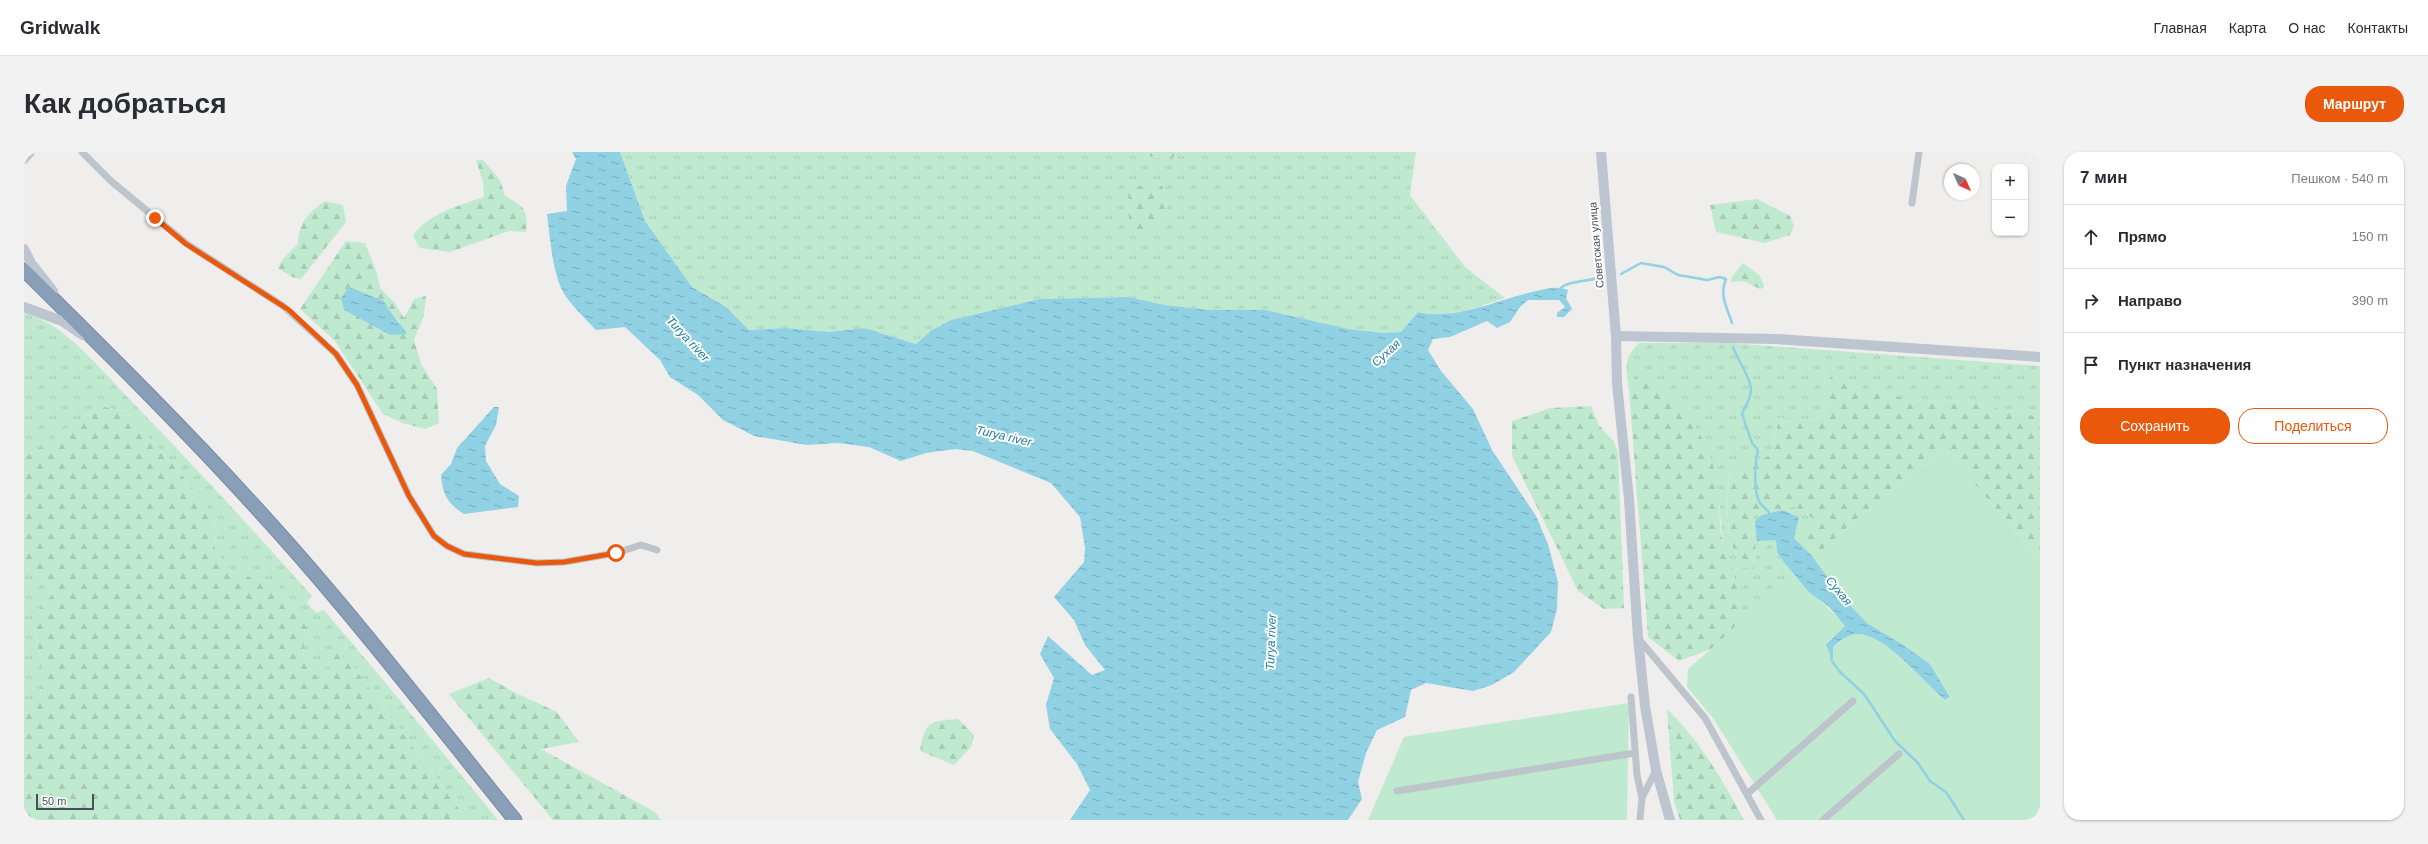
<!DOCTYPE html>
<html lang="ru">
<meta charset="utf-8">
<style>
body{margin:0;font-family:Helvetica,sans-serif;background:#f2f2f3;color:#2b2b33}
.controls{position:absolute;right:12px;top:12px;display:grid;overflow:hidden;border-radius:8px;box-shadow:0 1px 3px #0004}
.controls button{width:36px;height:36px;display:grid;place-items:center;padding:0;border:0;border-bottom:1px solid #e1e1e2;background:#fff;color:#2b2b33;font:20px sans-serif}
.compass{position:absolute;left:1920px;top:12px;width:36px;height:36px;border-radius:50%;background:#fff;box-shadow:0 1px 3px #0004;rotate:135deg}
.scale{position:absolute;left:12px;bottom:10px;width:58px;box-sizing:border-box;padding-left:4px;border:2px solid #475059;border-top:0;font-size:11px;line-height:14px;white-space:nowrap;color:#475059;-webkit-text-stroke:3px #fff;paint-order:stroke}
.stop{position:absolute;width:12px;height:12px;margin:-9px;border:3px solid #ea580c;border-radius:50%;background:#fff}
.stop.end{background:#ea580c;border-color:#fff;box-shadow:0 1px 4px #0008}
.list{margin:0;padding:0;list-style:none}
h2{display:flex;justify-content:space-between;align-items:center;height:52px;margin:0;padding:0 16px;font-size:17px}
h2 small{font-size:13px;font-weight:400;color:#7c7c81}
.list li{display:grid;grid-template-columns:26px 1fr auto;gap:12px;align-items:center;box-sizing:border-box;height:64px;padding:0 16px;border-top:1px solid #e1e1e2}
.list b{display:block;font-size:15px;white-space:nowrap}
.list em{font-size:13px;font-style:normal;color:#7c7c81}
.actions{display:flex;gap:8px;padding:12px 16px}
.actions a{flex:1;padding:9px 0;border:1px solid #ea580c;border-radius:16px;text-align:center;font-size:14px;color:#ea580c}
.actions .main{background:#ea580c;color:#fff}
.icon{flex:none;width:22px;height:22px;fill:none;stroke:currentColor;stroke-width:2;stroke-linecap:round;stroke-linejoin:round}
.map{position:relative;flex:none;width:2016px;height:668px;overflow:hidden;border-radius:16px}
header{display:flex;align-items:center;gap:24px;box-sizing:border-box;height:56px;padding:0 20px;background:#fff;border-bottom:1px solid #e1e1e2}
header strong{font-size:19px}
nav{display:flex;gap:22px;margin-inline-start:auto;font-size:14px}
.intro{display:flex;align-items:center;justify-content:space-between;box-sizing:border-box;height:96px;padding:0 24px}
h1{margin:0;font-size:28px}
.button{padding:10px 18px;border-radius:16px;background:#ea580c;color:#fff;font-size:14px;font-weight:700}
main{display:flex;gap:24px;padding:0 24px}
aside{flex:1;background:#fff;border-radius:16px;box-shadow:0 1px 3px #0004}
.map>svg:first-child{display:block}
.grass{fill:url(#grass-tufts);fill-rule:evenodd}
.forest{fill:url(#forest-firs);fill-rule:evenodd}
.garden{fill:#bfead0}
.water{fill:url(#water-ripples)}
.lines{fill:none;stroke-linecap:round;stroke-linejoin:round}
.stream{stroke:#90d1e3;stroke-width:2.5}
.highway-casing{stroke:#758aa4;stroke-width:15}
.street{stroke:#bdc4cb;stroke-width:7}
.secondary{stroke:#bcc5d0;stroke-width:10}
.highway{stroke:#899fb8;stroke-width:13}
.route{stroke:#ea580c;stroke-width:5}
.labels{text-anchor:middle;stroke-width:4;stroke-linejoin:round;paint-order:stroke}
.street-label{font-size:11px;fill:#475059;stroke:#fff}
.water-label{font-size:12px;font-style:italic;fill:#197d9a;stroke:#fff}
</style>
<header>
<strong>Gridwalk</strong>
<nav><a>Главная</a><a>Карта</a><a>О нас</a><a>Контакты</a></nav>
</header>
<div class="intro"><h1>Как добраться</h1><a class="button">Маршрут</a></div>
<main>
<div class="map">
<svg width="2016" height="668" viewBox="0 0 2016 668">
<defs>
<pattern id="grass-tufts" width="24" height="20" patternUnits="userSpaceOnUse"><rect width="24" height="20" fill="#bfead0"/><path d="M3 7l-1-3M5 7V3M7 7l1-3M15 17l-1-3M17 17v-4M19 17l1-3" fill="none" stroke="#a6cab5"/></pattern>
<pattern id="forest-firs" width="22" height="20" patternUnits="userSpaceOnUse"><rect width="22" height="20" fill="#bfead0"/><path d="M5 1l3.5 6h-7zM16 11l3.5 6h-7z" fill="#a6cab5"/></pattern>
<pattern id="water-ripples" width="26" height="14" patternUnits="userSpaceOnUse"><rect width="26" height="14" fill="#90d1e3"/><path d="M2 4q2-2 4 0t4 0M15 11q2-2 4 0t4 0" fill="none" stroke="#77acbb"/></pattern>
</defs>
<rect width="100%" height="100%" fill="#f0eded"/>
<g class="grass">
<path d="M596,0H1120L1127,5L1148,7L1153,0H1392L1386,43L1441,115L1481,146C1454,155 1422,167 1394,160L1377,180L1359,181L1324,177L1242,158H1185L1141,153L1104,145L1016,147L927,168L908,178L892,192L840,176L805,180L762,176L725,178L702,155L668,135L621,69ZM1105,56L1120,83L1105,70Z"/>
<path d="M0,160C46,175 80,222 113,255C173,317 231,380 288,444L283,451L292,461L300,458L360,529L474,668H443L328,513L313,501L307,504L303,519L297,527C276,511 277,501 284,477L252,432L207,420L191,397L189,364L168,335L103,260L77,254L0,306Z"/>
<path d="M1615,191H1705L2016,214V265L1941,250L1896,249L1823,233L1800,222L1803,262L1792,268L1755,266L1747,303L1706,319C1701,353 1702,382 1716,414L1730,418L1732,400L1728,364L1770,354L1791,367L1779,388L1794,402L1789,406L1770,386L1775,365L1758,358L1738,363L1752,388L1762,413L1770,423L1709,479L1713,466L1709,420L1699,394L1695,349L1617,217L1605,238C1602,217 1598,208 1615,191Z"/>
<path d="M0,415L26,433L28,443L8,465L19,515L16,545L4,559H0Z"/>
</g>
<g class="forest">
<path d="M1120,0H1153L1148,7L1127,5Z"/>
<path d="M452,8H459L476,28L481,44C501,55 504,57 502,80L485,79L426,100L396,96L389,84C403,62 436,53 460,45L459,30Z"/>
<path d="M1104,34H1138L1145,50L1137,71L1120,83L1108,81L1105,70Z"/>
<path d="M1733,47L1766,64L1770,74L1766,83L1741,91L1692,80L1686,53Z"/>
<path d="M301,49L319,53L322,70L277,127L268,125L254,116L259,107L274,92C274,71 284,61 301,49Z"/>
<path d="M322,89L341,91L353,121L356,136L371,151L380,166L390,147L402,144L400,163L390,188L397,212L413,237L415,271L401,277L379,271L359,262L311,189L276,157ZM360,149L366,161L376,170L366,183L320,157Z"/>
<path d="M1719,111L1735,123L1740,133L1739,136L1736,137L1719,129L1707,130L1708,125Z"/>
<path d="M1617,217C1651,245 1680,276 1691,321C1697,344 1694,370 1699,393C1701,402 1706,410 1709,419C1714,435 1718,462 1709,478C1699,496 1673,502 1655,509L1624,485L1605,238Z"/>
<path d="M1800,222L1823,233L1896,249L1941,250L2016,265V407L1920,297L1842,359L1794,402L1779,388L1776,380L1790,367L1770,354L1728,364L1732,400L1730,419L1716,414C1702,382 1701,353 1706,319L1747,303L1755,266L1792,268L1803,262Z"/>
<path d="M77,254L103,260L168,335L189,364L191,397L207,420L252,432L284,477C277,500 276,513 297,527L303,519L307,504L313,500L328,513L443,668H0V559H4L16,545L19,515L8,465L28,443L26,433L0,415V306Z"/>
<path d="M1567,254L1575,273L1590,290L1594,300L1600,456L1580,457L1554,439L1488,304V269L1527,256Z"/>
<path d="M465,526L490,540L533,560L555,590L517,597L631,660L637,668H529L425,542Z"/>
<path d="M1643,557C1676,589 1698,627 1720,668H1656L1650,649Z"/>
<path d="M934,567L950,583L947,595L930,613L896,599C901,569 905,569 934,567Z"/>
</g>
<g class="garden">
<path d="M1920,297L2016,407V668H1753L1689,566L1663,535L1664,517L1770,423C1787,441 1805,455 1821,474L1802,491L1809,505V496C1817,489 1824,481 1836,482C1864,484 1900,530 1921,548L1926,545L1906,512L1878,492L1843,471L1818,445L1789,406L1842,359Z"/>
<path d="M1605,551L1603,668H1344L1380,585Z"/>
</g>
<g class="water">
<path d="M548,0H596L621,69L668,135L702,155L725,178L762,176L805,180L840,176L892,192L908,178L927,168L1016,147L1104,145L1141,153L1185,158H1242L1324,177L1359,181L1377,180L1394,160C1429,169 1474,148 1508,140C1521,137 1532,133 1544,138L1542,146L1548,157L1540,165H1533V161L1541,155L1535,148H1504L1496,155L1486,170L1473,176L1463,169L1426,185L1409,187L1404,198L1417,219L1449,257L1468,298L1512,364L1524,392L1534,430L1533,457L1527,480L1490,520L1468,533L1449,539L1402,531L1387,538L1381,565L1353,578L1342,601L1334,630L1338,647L1324,668H1046L1066,638L1053,612L1026,577L1022,553L1030,526L1016,502L1024,484L1068,523L1081,518L1061,493L1050,468L1030,445L1060,410L1061,396L1056,365L1027,331L949,299L931,297L902,301L877,309L845,295L814,291L783,293L730,284L699,268L674,243L646,225L636,208L601,175L572,178C560,165 546,153 538,138C528,117 526,85 523,62L543,59L542,34L552,7Z"/>
<path d="M325,135L360,149C366,162 376,170 383,182L366,183L320,158L317,146Z"/>
<path d="M470,255H475L472,273L461,294L462,309L476,332L495,344L494,355L440,362C423,351 419,343 417,323L427,312L433,296Z"/>
<path d="M1758,358L1775,365L1770,386L1788,404L1818,445L1843,471L1878,492L1906,512L1926,545L1921,548C1901,531 1862,483 1835,482C1824,482 1817,488 1809,495V505H1807L1802,492L1821,474L1805,455L1785,440L1762,413L1753,400L1752,388L1733,389L1731,369L1738,363Z"/>
</g>
<g class="lines">
<g class="stream">
<path d="M1597,122L1617,111L1640,115L1654,123L1683,128L1696,125L1702,127C1695,144 1703,155 1708,171"/>
<path d="M1536,137C1543,128 1567,130 1580,124"/>
<path d="M1709,195C1713,207 1728,228 1727,238C1727,246 1721,255 1718,262L1728,291L1734,298C1731,310 1729,340 1736,351C1739,355 1744,358 1746,362"/>
<path d="M1807,503L1808,509L1816,520L1840,542L1871,589L1894,611L1906,629L1922,640L1940,668"/>
</g>
<defs>
<path id="highway" d="M0,118C84,201 167,283 246,371C332,466 410,568 491,668"/>
</defs>
<use href="#highway" class="highway-casing"/>
<g class="street">
<path d="M58,0L87,29L163,92L259,154L312,202L333,233L385,344L410,384L423,394L440,402L513,411L540,410L592,401L617,393L633,398"/>
<path d="M1888,51L1895,0"/>
<path d="M1614,486L1681,566L1737,668"/>
<path d="M1607,545L1613,623L1618,646"/>
<path d="M1373,639L1611,601"/>
<path d="M1723,642L1829,549"/>
<path d="M1616,668L1618,646L1632,618"/>
<path d="M1799,668L1875,602"/>
</g>
<g class="secondary">
<path d="M1577,0L1592,184L1593,232L1605,347L1614,486L1621,554L1632,618L1646,668"/>
<path d="M0,7L6,0"/>
<path d="M0,97L7,111L29,139"/>
<path d="M0,155L38,169L59,183"/>
<path d="M1592,184L1752,187L2016,205"/>
</g>
<use href="#highway" class="highway"/>
</g>
<g class="lines">
<path class="route" d="M131,66L162,92L265,158L312,202L333,233L385,344L410,384L423,394L440,402L513,411L540,410L592,401"/>
</g>
<g class="labels">
<g class="street-label">
<text transform="translate(1572 93) rotate(-95)" y="4">Советская улица</text>
</g>
<g class="water-label">
<text transform="translate(664 187) rotate(47)" y="4">Turya river</text>
<text transform="translate(1362 201) rotate(-42)" y="4">Сухая</text>
<text transform="translate(980 284) rotate(13)" y="4">Turya river</text>
<text transform="translate(1815 439) rotate(51)" y="4">Сухая</text>
<text transform="translate(1247 490) rotate(-88)" y="4">Turya river</text>
</g>
</g>
</svg>
<div class="controls">
<button>+</button>
<button>−</button>
</div>
<svg class="compass" viewBox="-18 -18 36 36"><path d="M0-13l5 13h-10z" fill="#e53935"/><path d="M0 13l5-13h-10z" fill="#7c7c81"/></svg>
<div class="scale">50 m</div>
<div class="stop" style="left:592px;top:401px"></div>
<div class="stop end" style="left:131px;top:66px"></div>
</div>
<aside>
<h2>7 мин<small>Пешком · 540 m</small></h2>
<ul class="list">
<li><svg class="icon" aria-label="ahead" viewBox="0 0 24 24"><path d="M12 20V5M6 11l6-6 6 6"/></svg><div><b>Прямо</b></div><em>150 m</em></li>
<li><svg class="icon" aria-label="right" viewBox="0 0 24 24"><path d="M7 20v-9h11M14 6l5 5-5 5"/></svg><div><b>Направо</b></div><em>390 m</em></li>
<li><svg class="icon" aria-label="arrive" viewBox="0 0 24 24"><path d="M6 21V4h12l-3 4 3 4H6"/></svg><div><b>Пункт назначения</b></div></li>
</ul>
<div class="actions"><a class="main">Сохранить</a><a>Поделиться</a></div>
</aside>
</main>
